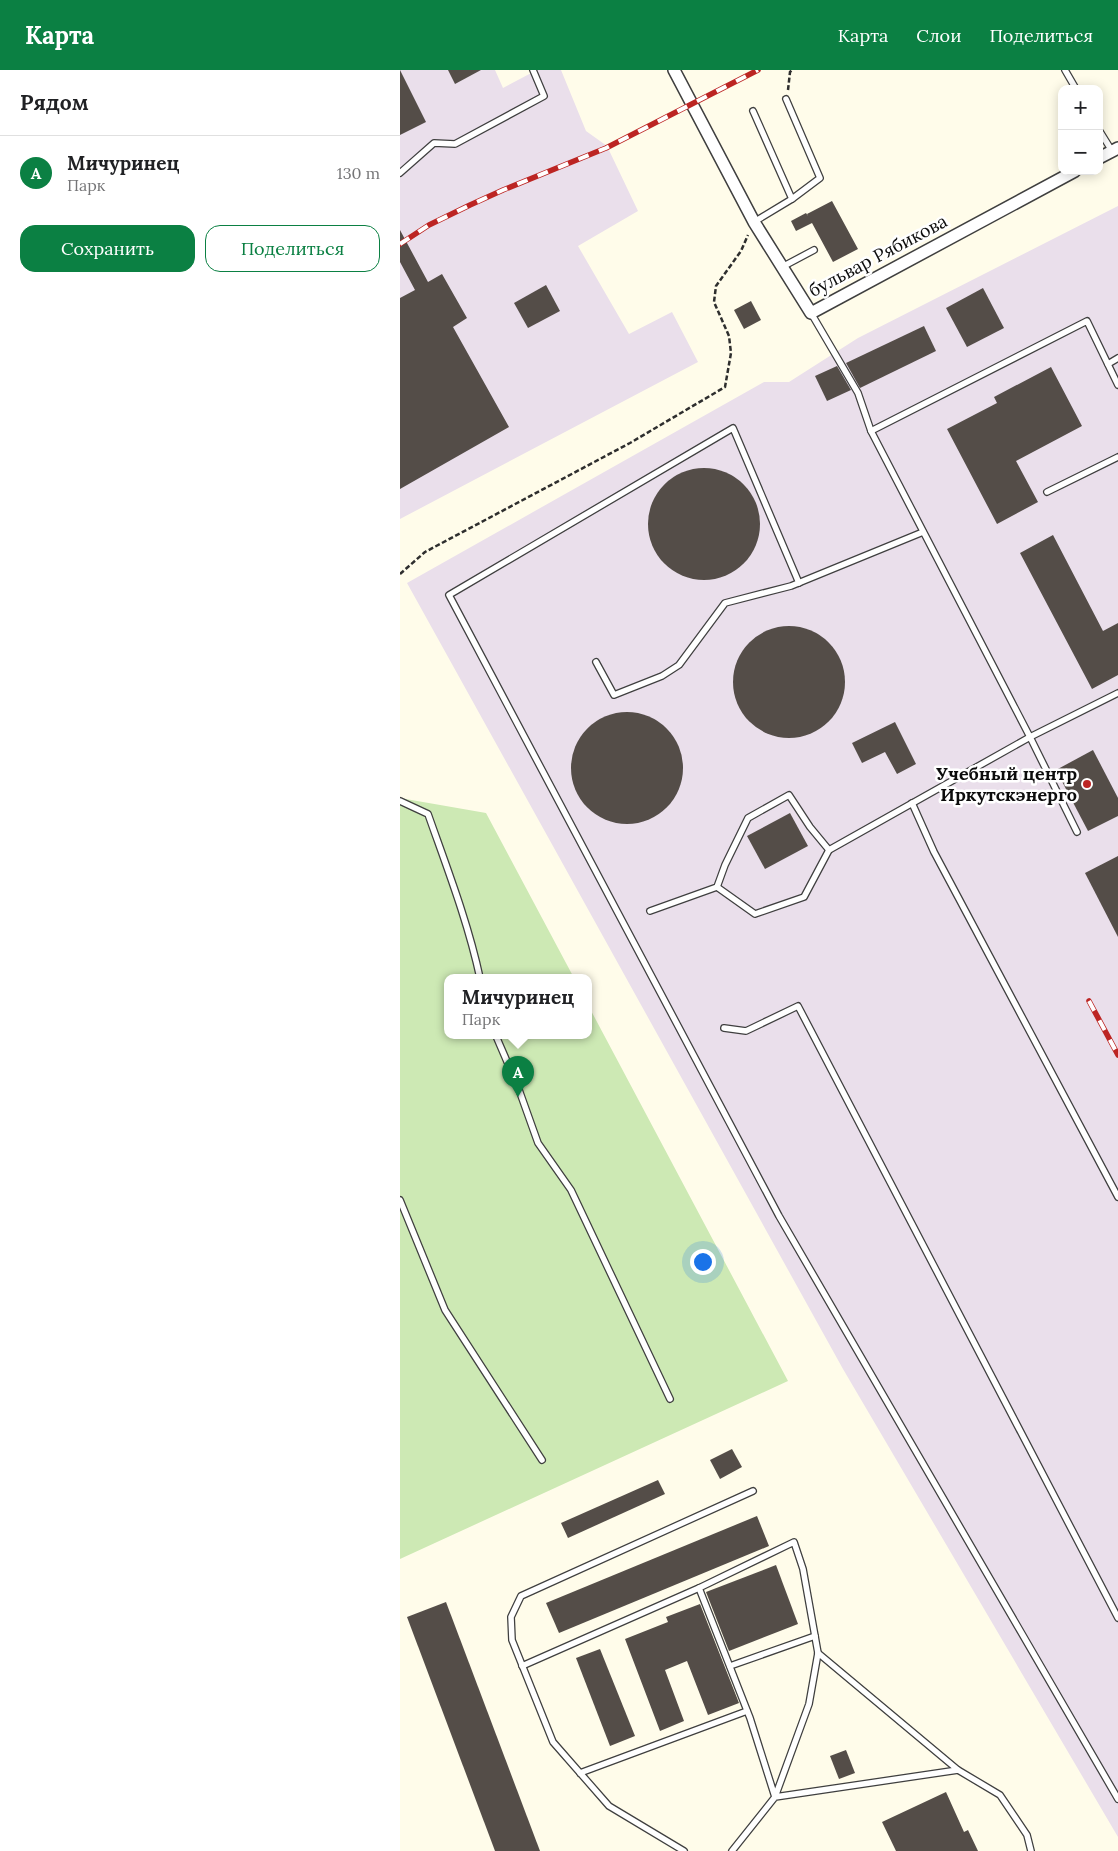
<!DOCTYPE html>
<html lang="ru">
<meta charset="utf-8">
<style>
body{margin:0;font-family:Lora,serif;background:#f2f2f2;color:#202124}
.controls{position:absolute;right:15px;top:15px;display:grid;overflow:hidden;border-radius:10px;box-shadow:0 2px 12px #0003}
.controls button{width:45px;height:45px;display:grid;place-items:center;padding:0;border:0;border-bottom:1px solid #e0e0e0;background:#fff;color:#202124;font:25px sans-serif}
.you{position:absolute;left:302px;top:1191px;width:18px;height:18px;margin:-12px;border:4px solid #fff;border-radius:50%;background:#1a73e8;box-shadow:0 0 0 8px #1a73e833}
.badge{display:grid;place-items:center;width:32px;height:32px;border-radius:50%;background:#0b8043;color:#fff;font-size:16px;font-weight:700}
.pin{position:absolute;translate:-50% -41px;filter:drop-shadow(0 1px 2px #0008)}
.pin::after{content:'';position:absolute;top:26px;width:18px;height:15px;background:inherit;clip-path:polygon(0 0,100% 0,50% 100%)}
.popup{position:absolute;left:44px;top:904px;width:148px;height:65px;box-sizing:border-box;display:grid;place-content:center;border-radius:10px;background:#fff;filter:drop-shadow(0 1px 4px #0005);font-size:16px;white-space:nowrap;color:#757577}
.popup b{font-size:19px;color:#202124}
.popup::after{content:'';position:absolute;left:50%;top:100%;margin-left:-10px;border:10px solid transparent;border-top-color:#fff}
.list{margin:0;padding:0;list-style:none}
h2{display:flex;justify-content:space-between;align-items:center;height:65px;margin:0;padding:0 20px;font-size:21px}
h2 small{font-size:16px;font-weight:400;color:#757577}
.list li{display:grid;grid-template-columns:32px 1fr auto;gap:15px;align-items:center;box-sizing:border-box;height:75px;padding:0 20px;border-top:1px solid #e0e0e0}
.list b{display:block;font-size:19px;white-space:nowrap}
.list p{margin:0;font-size:16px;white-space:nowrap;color:#757577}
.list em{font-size:16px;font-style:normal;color:#757577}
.actions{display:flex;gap:10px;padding:15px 20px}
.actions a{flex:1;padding:11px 0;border:1px solid #0b8043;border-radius:15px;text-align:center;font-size:18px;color:#0b8043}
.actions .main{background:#0b8043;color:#fff}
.map{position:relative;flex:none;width:718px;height:1781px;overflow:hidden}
header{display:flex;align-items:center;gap:30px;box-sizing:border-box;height:70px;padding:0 25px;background:#0b8043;color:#fff}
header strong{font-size:24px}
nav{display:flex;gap:28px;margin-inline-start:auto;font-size:18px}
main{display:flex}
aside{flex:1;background:#fff}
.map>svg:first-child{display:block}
.industrial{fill:#eadfeb}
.green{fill:#cde9b4}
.building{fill:#544d48}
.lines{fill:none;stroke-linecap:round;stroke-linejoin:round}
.lane-casing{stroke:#3f3f3f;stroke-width:8}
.street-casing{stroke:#3f3f3f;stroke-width:14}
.path{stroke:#2e2e2e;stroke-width:2.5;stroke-dasharray:5 2.5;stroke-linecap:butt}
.lane{stroke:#fff;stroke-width:5.5}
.street{stroke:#fff;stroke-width:11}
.rail-casing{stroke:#bc2523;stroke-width:5.5}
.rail{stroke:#fff;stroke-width:4;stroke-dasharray:11;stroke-linecap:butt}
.poi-dot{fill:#bc2523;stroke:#fff;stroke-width:2}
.labels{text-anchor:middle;stroke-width:5;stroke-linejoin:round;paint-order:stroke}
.street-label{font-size:18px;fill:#0c0c0c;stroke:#fff}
.poi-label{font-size:18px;font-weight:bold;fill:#0c0c0c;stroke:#fff;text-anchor:end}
</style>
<header>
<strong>Карта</strong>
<nav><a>Карта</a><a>Слои</a><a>Поделиться</a></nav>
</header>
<main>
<aside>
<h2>Рядом<small></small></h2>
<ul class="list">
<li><span class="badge">A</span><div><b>Мичуринец</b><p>Парк</p></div><em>130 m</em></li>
</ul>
<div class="actions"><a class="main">Сохранить</a><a>Поделиться</a></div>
</aside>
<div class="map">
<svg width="718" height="1781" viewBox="0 0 718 1781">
<rect width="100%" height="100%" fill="#fffcea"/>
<g class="industrial">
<path d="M0,0H95L103,18L137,0H161L186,61L207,76L238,141L178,176L229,264L272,242L298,292L0,449Z"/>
<path d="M718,136V1767L443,1299L7,513L364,312H389L458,268Z"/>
</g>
<path class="green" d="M0,728L86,743L174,908H48V966H188V935L388,1311L0,1489Z"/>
<g class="building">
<path d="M0,0L26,52L0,65Z"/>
<path d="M48,0H81L55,14Z"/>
<path d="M432,131L458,179L433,192L412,153L396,161L391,151L406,143L408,146L407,144Z"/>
<path d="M0,160L28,212L42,204L67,248L53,257L109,357L0,419V228L15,220L0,192Z"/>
<path d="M146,215L160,241L128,258L114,233Z"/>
<path d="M583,218L604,258L567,277L546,238Z"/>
<path d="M351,231L361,250L344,259L334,240Z"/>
<path d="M524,256L536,281L460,318L446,293Z"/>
<path d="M437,296L451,320L427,331L415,306Z"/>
<path d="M651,297L682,356L616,391L638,432L597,454L547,359L597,333L594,327Z"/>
<circle cx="304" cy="454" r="56"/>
<path d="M653,465L703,561L718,553V605L692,619L620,483Z"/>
<circle cx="389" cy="612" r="56"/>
<circle cx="227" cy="698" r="56"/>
<path d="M495,652L516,694L497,704L485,682L462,693L452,673Z"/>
<path d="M693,680L718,728V746L688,761L656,700Z"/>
<path d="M390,743L408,776L365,799L347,766Z"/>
<path d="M718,786V867L685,803Z"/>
<path d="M332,1379L342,1397L320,1409L310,1390Z"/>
<path d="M258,1410L265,1424L168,1468L161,1453Z"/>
<path d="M357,1446L369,1476L159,1563L146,1533Z"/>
<path d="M376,1495L398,1554L329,1581L306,1522Z"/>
<path d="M46,1532L140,1781H95L7,1547Z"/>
<path d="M300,1534L339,1633L308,1645L287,1591L265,1600L284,1651L260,1661L225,1569L268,1552L266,1547Z"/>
<path d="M200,1579L235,1666L210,1676L176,1588Z"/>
<path d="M446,1680L455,1703L439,1709L430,1686Z"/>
<path d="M546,1722L564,1762L568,1760L578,1781H496L482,1752Z"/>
</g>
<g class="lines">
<defs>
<g id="lane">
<path d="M665,0L676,19"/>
<path d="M353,41L392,129"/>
<path d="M699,60L712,81"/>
<path d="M0,103L34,73L55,74L144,26L133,0"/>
<path d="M354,152L392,129L420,108L386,29"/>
<path d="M382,197L414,180"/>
<path d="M411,243L458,323L471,361L630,667L677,762"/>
<path d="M708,294L718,288"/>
<path d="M471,361L687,251L718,315"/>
<path d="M647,422L718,387"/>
<path d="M399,513L333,358L49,525L379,1146L718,1729"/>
<path d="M196,592L214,625L262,606L279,595L325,533L391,516L523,462"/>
<path d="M0,731L28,744C47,798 68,852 80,908"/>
<path d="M512,733L534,782L718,1127"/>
<path d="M317,817L355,844L404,827L429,780L630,667L718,623"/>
<path d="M250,841L317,817L325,795L348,748L389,725L410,757L429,780"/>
<path d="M324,958L346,961L398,936L718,1548"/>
<path d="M96,966L118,1017L138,1073L171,1120L270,1329"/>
<path d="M0,1130L45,1240L142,1390"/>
<path d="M418,1583L558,1700"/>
<path d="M122,1596L299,1518"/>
<path d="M330,1596L415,1566"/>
<path d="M180,1703L347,1641"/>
<path d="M284,1781L209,1736L153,1672L112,1570L111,1547L121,1526L353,1421"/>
<path d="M332,1781L375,1727L409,1634L418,1583L403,1499L394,1472L299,1518L350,1648L375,1727L558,1700L600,1725L627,1765L631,1781"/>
</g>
<g id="street">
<path d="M274,0L354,152L411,243L675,101"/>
<path d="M699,88L718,78"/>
</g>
</defs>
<use href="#lane" class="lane-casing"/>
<use href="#street" class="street-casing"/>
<g class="path">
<path d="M388,20L390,2L392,0"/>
<path d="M0,504L25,482L230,373L325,317L331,283L329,266L314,232L316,216L341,181L348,165"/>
</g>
<use href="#lane" class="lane"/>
<use href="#street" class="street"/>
<defs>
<g id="rail">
<path d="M0,174L29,155L70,135L103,120L206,78L358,0"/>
<path d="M689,931L718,985"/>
</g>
</defs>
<use href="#rail" class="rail-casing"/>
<use href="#rail" class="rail"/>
</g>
<circle class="poi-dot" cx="687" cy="714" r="5"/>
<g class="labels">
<g class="street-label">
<text transform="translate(478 186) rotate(-28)" y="6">бульвар Рябикова</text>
</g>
<g class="poi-label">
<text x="677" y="710">Учебный центр<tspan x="677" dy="21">Иркутскэнерго</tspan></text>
</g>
</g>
</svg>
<div class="controls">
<button>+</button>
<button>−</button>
</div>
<div class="you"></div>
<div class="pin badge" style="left:118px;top:1027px">A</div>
<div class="popup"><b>Мичуринец</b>Парк</div>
</div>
</main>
